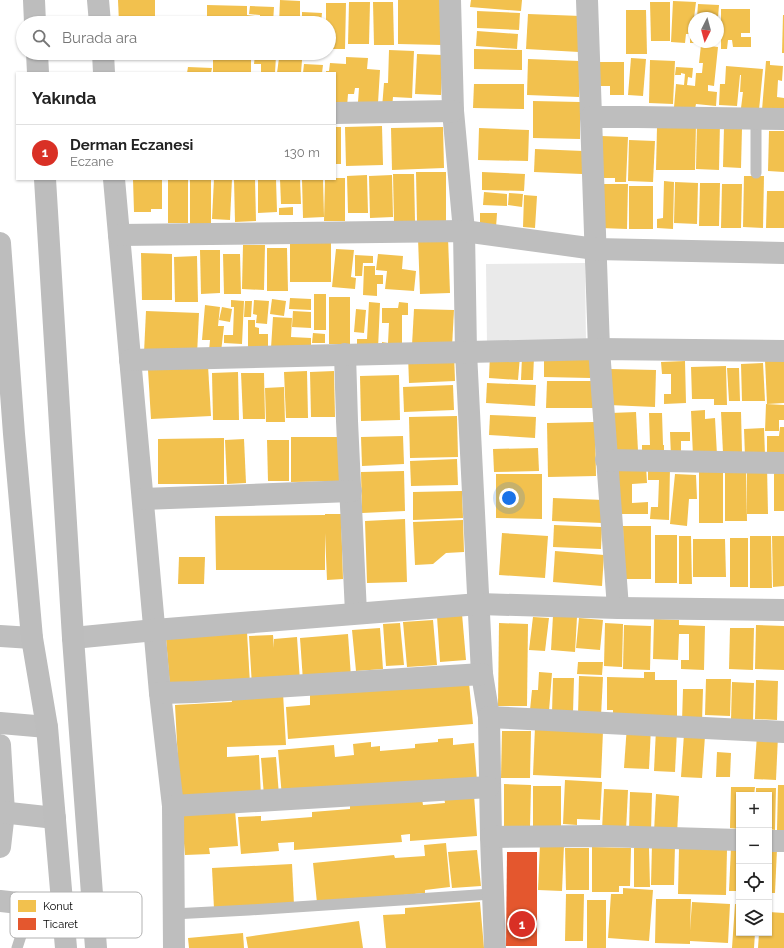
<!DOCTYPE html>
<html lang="tr">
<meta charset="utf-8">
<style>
body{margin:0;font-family:Raleway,sans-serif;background:#f6f6f6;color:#222}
.controls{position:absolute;right:12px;bottom:12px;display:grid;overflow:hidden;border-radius:0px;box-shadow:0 1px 3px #0004}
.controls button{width:36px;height:36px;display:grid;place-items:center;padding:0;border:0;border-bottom:1px solid #e0e0e0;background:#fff;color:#222;font:20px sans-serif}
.compass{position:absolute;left:688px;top:12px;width:36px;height:36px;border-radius:50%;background:#fff;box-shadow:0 1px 3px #0004;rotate:186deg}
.you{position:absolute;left:509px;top:498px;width:14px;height:14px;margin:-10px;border:3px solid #fff;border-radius:50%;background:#1a73e8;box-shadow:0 0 0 6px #1a73e833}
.badge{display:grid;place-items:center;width:26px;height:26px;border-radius:50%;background:#d93025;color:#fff;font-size:13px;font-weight:700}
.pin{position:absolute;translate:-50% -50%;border:2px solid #fff;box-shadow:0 1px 4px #0006}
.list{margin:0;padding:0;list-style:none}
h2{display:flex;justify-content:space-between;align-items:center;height:52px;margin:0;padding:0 16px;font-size:17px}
h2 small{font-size:13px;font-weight:400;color:#767676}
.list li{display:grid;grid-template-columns:26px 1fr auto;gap:12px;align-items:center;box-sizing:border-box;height:56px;padding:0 16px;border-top:1px solid #e0e0e0}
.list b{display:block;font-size:15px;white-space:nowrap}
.list p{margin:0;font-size:13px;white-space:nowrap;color:#767676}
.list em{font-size:13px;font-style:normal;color:#767676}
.icon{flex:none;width:22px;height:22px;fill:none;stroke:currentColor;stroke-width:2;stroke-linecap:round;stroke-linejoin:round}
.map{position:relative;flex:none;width:784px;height:948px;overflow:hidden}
.search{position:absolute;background:#fff;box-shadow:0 1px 3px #0004;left:16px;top:16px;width:320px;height:44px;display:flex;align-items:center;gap:10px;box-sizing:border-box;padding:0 14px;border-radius:22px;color:#767676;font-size:15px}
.panel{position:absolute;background:#fff;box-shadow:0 1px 3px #0004;left:16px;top:72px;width:320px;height:108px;border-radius:0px}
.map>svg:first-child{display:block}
.green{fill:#eaeaea}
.homes{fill:#f2c14e}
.shops{fill:#e4572e}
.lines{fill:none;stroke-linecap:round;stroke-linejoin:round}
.service{stroke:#bebebe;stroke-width:11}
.minor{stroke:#bebebe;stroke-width:22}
.trunk{stroke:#bdbdbd;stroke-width:22}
.key{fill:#fff;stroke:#b2b2b2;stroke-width:1}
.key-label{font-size:11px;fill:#000}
</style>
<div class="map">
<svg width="784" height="948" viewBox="0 0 784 948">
<rect width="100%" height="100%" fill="#fff"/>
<path class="green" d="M585,263L586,344L487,345L486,264Z"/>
<g class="homes">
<path d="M118,0H155V23H119Z"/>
<path d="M280,0L300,1V23H279Z"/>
<path d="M398,0H442V45L398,44Z"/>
<path d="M471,0H522L521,11L470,7Z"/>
<path d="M673,1L696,2L694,18V43H690V34H686L685,43L671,42Z"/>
<path d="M349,2H370L369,44H348Z"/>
<path d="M373,2H393L394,45H374Z"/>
<path d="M650,2H670V41H651Z"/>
<path d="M326,3H346L345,49H329V23H326Z"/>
<path d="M698,4L719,5L718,18H697Z"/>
<path d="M207,5L247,6V15L255,16V23H207Z"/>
<path d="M250,6L274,7L273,23H260V15L249,14Z"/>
<path d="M721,9H750V33H741V37H751V47H733L732,40H728L727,49H721Z"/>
<path d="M626,10H646L647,54H626Z"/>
<path d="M477,11L520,13L519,30L477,28Z"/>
<path d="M302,12L322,13L321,23H302Z"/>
<path d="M528,14L581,16L579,52L526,49Z"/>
<path d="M783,15H784V53H782Z"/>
<path d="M477,31L518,34L517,49L476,46Z"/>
<path d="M701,45L718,47L714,86L708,85V91L717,92L716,106L696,104L695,109L674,107L676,84L684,85L685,74L681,73V75H675L676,67L693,68L692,78L688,77L687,85L695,86L696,73H702L703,63H699Z"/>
<path d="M474,49L522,50V70L474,69Z"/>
<path d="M389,50L414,51L412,98L393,97L392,108H382L384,83H388Z"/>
<path d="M255,54L276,56L275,73H261V64H254Z"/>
<path d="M417,54L443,55L441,95L415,94Z"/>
<path d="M346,57L368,58L367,69L380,70L378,103L358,102L359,88H355L354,94H348L347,107L335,106V73H326V71H329L330,63L346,64Z"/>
<path d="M279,58L302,60L301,73H277Z"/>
<path d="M631,58L646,59L643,96L628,95Z"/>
<path d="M528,59L580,61L579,97L527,95Z"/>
<rect x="213" y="60" width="38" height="13"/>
<path d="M650,60L675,61L673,104L649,103Z"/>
<path d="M766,61H770V65L783,66L782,81L778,80L777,97L784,98V112L762,110Z"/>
<path d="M598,62H624V95H610V86H598Z"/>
<path d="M304,64L323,65L322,73H303Z"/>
<path d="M726,66L763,69L759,110L741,108L743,92H740L741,75H740L737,106L719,105L720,84H725Z"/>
<path d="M188,67L212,68L211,73H187Z"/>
<path d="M474,84H524V109L473,108Z"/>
<path d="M533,101L580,102V139L533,138Z"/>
<path d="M697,122H720L719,170L696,169Z"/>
<path d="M696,123L695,170H656L657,127Z"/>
<path d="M382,126L383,165L346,166L345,127Z"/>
<rect x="335" y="127" width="6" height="37"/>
<path d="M443,127L444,168L392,170L391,128Z"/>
<path d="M724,127L742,128L741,168L723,167Z"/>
<path d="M479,128L529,130L528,161L478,160Z"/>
<path d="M769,131H784V172L768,171Z"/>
<path d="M601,136L628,137L626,182H615V178H599Z"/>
<path d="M629,140L655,141L653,182L628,181Z"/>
<path d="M535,149L583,151L582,174L534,172Z"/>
<path d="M416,172H446V221L417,222Z"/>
<path d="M482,172L525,174L524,191L482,190Z"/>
<path d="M393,174H414L415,221L394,222Z"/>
<path d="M367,175L368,213H348L347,176Z"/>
<path d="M392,175L393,217L370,218L369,176Z"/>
<path d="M744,176H764L763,228L743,227Z"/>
<path d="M335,178H345V221H324L325,179H335Z"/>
<path d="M133,179H162V209H151V212H134Z"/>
<rect x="168" y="179" width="20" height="44"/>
<rect x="190" y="179" width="21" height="48"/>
<path d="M214,179H232L230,220L212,219Z"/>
<path d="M234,179H255L256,221L235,222Z"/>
<path d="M258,179H276L277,212L258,213Z"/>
<path d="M280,179H300L301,204H281Z"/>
<path d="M302,179H323L324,217L303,218Z"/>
<path d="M664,181L674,182L673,229L657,228V219L663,218Z"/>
<path d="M675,182L698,183L697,224L674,223Z"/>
<path d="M700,183H720L719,226H699Z"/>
<path d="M602,184H628L627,229L601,228Z"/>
<path d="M722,184H742L741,228H721Z"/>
<rect x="629" y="186" width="24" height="43"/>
<path d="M767,191H784V228H766Z"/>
<path d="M484,192L507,194V206L483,205Z"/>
<path d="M509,193L523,194L522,207L508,205Z"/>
<path d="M524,195L537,196L535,228L523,227Z"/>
<path d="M293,207V215H279V208Z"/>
<path d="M480,213H497L496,228H480Z"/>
<path d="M448,237L450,293L420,294L418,238Z"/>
<rect x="290" y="239" width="41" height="43"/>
<path d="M243,245H265L264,290L242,289Z"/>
<path d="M267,248H287L288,291H267Z"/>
<path d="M336,249L354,250L351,277L356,278L355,289L332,287Z"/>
<path d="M200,250H220V293L201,294Z"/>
<path d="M141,253L172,254V300H142Z"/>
<path d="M223,254H240L241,294H224Z"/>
<path d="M378,254L403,256L402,269L416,271L414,291L385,289L387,271L376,270Z"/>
<path d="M355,255L373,256V263H363L362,276H355Z"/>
<path d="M197,256L198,302H175L174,257Z"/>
<path d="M364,266H375V275H383V284H377V296L363,295Z"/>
<rect x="314" y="294" width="12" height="36"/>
<rect x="329" y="297" width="21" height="47"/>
<path d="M290,298L311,299V310L289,309Z"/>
<path d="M272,299L286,301L284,316L270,314Z"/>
<path d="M231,300L244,301L242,344L224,343V335H233L234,307H231Z"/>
<path d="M254,300L269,301L267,324L256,323L257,315L253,314Z"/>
<path d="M245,301H252L251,317H244Z"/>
<path d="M369,302L380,303L378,349L357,348V339H367Z"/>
<path d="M399,302L408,303V315H402V348L382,347V342L388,343L389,323H382V308H398Z"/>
<path d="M205,305L220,307L218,326H224L221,352L209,351L210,340H202Z"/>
<path d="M222,307L232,309L230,322L219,320Z"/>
<path d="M356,309L366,310L364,333L354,332Z"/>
<path d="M414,309L454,310L452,347L412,345Z"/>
<path d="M146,311L199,313L197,355L144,353Z"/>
<path d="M293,311L311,312V328L292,327Z"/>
<path d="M273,317L292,318L291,337L311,338V348H271Z"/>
<path d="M248,320H255V327L259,328V334H268V351H248Z"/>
<path d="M313,333L325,334V343H312Z"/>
<path d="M454,353L455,381L409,383L408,355Z"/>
<path d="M490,354L520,356L518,380L489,378Z"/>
<path d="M544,354L591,355L590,378L544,377Z"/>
<path d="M522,357H534L533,380H521Z"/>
<path d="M765,360H784V403L767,404Z"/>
<path d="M685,361L686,403L664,404V394H671V374H662L661,362Z"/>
<path d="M763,363L765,401H742L741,364Z"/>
<path d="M208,366L211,416L151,419L148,370Z"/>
<path d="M726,366L727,405H714V399H692L691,367Z"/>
<path d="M727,368H739L740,401H729Z"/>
<path d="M609,369L656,370L655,407L609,405Z"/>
<path d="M307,371L308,418H286L284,372Z"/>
<path d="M334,371L335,417H311L310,372Z"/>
<path d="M238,372L239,420H213L212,373Z"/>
<path d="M241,373H264L265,419H243Z"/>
<path d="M399,375L400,420L361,421L360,376Z"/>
<path d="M547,381H594V408H546Z"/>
<path d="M487,383L536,385L535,406L486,403Z"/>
<path d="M453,385L454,410L404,412L403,387Z"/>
<path d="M284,387L285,422H266L265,388Z"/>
<path d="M766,404L784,405V420H779V431H765Z"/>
<path d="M705,410V419L715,418L717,455L693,456L691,411Z"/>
<path d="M636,412L638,451L612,452L611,413Z"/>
<path d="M721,412H741L742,452L723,453Z"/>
<path d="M649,413H662L663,445H664V453L642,454V445H650Z"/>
<path d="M490,415L536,417L535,438L489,435Z"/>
<path d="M457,416L458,457L410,458L409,417Z"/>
<path d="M595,422L596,476L548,477L547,423Z"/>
<path d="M780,427H784V452H767V436H779Z"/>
<path d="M764,428L765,455L745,456L744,429Z"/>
<path d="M670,432H690V441H681V456L671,457Z"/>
<path d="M403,436L404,464L362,466L361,437Z"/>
<path d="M291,437H339L340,481L291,482Z"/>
<path d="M224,438V484H158V439Z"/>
<path d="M244,439L246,483L227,484L225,440Z"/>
<path d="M267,440H289V481H268Z"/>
<path d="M538,448L539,471L494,472L493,449Z"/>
<path d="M457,459L458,485L411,486L410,461Z"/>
<path d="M746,465L747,521H725V466Z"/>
<path d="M767,465L768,514H747V466Z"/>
<path d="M646,466L647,483L632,484V503L648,502V514H617L616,467Z"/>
<path d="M648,466L670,467L669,520L650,519L651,507H658L659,480H648Z"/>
<rect x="699" y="468" width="24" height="55"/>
<path d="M404,471L405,511L362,513L361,472Z"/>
<rect x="774" y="472" width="10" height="39"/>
<path d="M496,474H542V519L496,518Z"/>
<path d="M675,474L696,475L697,499H689L687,526L670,524Z"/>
<path d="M462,491L463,518L413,520V492Z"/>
<path d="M553,498L604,500L603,523L552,521Z"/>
<path d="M325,514H341L343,579L327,580L325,533V570H216L215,516L325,515Z"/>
<path d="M405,519L407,582L367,583L365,521Z"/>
<path d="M463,520L464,552L446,553L433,564L415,565L413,522Z"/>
<path d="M554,525L602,527L601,549L553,547Z"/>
<path d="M623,526H651V579H624Z"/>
<path d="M502,533L548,536L545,578L499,575Z"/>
<rect x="655" y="535" width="22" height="48"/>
<path d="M679,536H691L692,584H679Z"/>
<path d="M750,536H771L772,588H750Z"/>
<path d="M772,536H784V586L773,587Z"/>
<rect x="730" y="538" width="18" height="49"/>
<path d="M693,539H725L726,577H693Z"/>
<path d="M555,551L604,555L602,586L553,582Z"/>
<path d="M179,557H205L204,584H178Z"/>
<path d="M462,614L466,660L440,662L437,616Z"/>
<path d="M553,616L577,617L575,652L551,650Z"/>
<path d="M533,617L549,618L545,651L529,650Z"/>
<path d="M579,618L603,620L600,650L576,648Z"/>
<path d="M654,619L679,620V625L705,626L704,670L681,669V660H689V634H679L678,660L653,659Z"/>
<path d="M433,620L437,665L407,667L403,622Z"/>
<path d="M400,623L404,665L386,666L383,624Z"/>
<path d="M499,623L528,624L527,706H498Z"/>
<path d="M605,623L623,624L622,667L604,666Z"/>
<path d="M624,625L651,626L650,670L623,669Z"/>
<path d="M756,625L784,626V670L755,669Z"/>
<path d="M380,628L383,669L356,671L352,630Z"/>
<path d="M730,628H754L753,670L729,669Z"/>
<path d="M247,632L250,684L170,687L166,638Z"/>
<path d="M348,634L351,677L303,681L300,638Z"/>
<path d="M273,635L274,648V639L297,637L300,681L252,686L249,636Z"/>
<path d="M578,662H603L602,675L577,674Z"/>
<path d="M539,672L552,673L549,711L530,710L532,690H538Z"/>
<path d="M644,672H655V680H677V717L613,715V710H607V677L644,678Z"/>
<path d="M579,676L603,677L601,716L578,715Z"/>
<path d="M553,678H574L573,713H552Z"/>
<path d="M706,679H731L730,716L705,715Z"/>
<path d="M756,680L778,681L777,720L755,719Z"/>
<path d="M732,682L754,683L753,720H731Z"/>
<path d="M469,683L473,724L288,739L286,707L310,705V695Z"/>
<path d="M683,689H703L702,722H682Z"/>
<path d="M283,693L286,745L227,747V757L259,755L261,796L180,799L175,705L232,702L231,696Z"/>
<path d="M627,725L651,727L649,769L624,768Z"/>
<path d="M535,727L603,731L601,778L533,775Z"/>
<path d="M656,729L677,730L675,772L654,771Z"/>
<path d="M502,731H531L530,778H501Z"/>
<path d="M684,734L705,736L702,778L681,777Z"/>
<path d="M757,735L778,736L776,780L754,779Z"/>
<path d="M453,738V745L474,743L477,781L282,797L278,750L334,745L335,757L354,755L353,744L371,742V747L380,746V751L415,748V744L438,742V739Z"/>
<path d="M717,752L731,753L730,777H716Z"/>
<path d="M276,757L279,795L264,796L261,758Z"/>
<path d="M565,780L602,782L600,820L577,819V825L563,824Z"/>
<path d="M504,784L531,785L530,828L504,827Z"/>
<path d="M778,785H784V831H777Z"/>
<rect x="533" y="786" width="28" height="44"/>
<path d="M731,787H755L754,795H739V829L730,828Z"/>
<path d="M756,788H776L775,830L769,829V795H756Z"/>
<path d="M604,789L628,790L626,831L602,830Z"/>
<path d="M630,792L652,793L651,832L629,831Z"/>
<path d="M656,794L679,796L677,834L654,832Z"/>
<path d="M474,795L477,836L410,841V834L401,835L402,842L294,850V842L278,843L279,851L241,854L238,817L261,816V821L312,817V812L350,809V804L422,799L423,805L445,803L444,797Z"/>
<path d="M181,809L235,810L238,846L209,848L210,854L185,855Z"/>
<path d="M446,843L450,887L425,890V893L317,903L313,863L394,855L395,858L425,856L424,845Z"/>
<path d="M540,844L564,845L562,891L538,890Z"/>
<path d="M652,844L675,845L674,885H651Z"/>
<path d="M592,847L631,848L630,886H619V892H592Z"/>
<path d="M731,847H739V891H729Z"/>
<path d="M565,848H589V890H566Z"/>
<path d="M634,848H649L650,887H634Z"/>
<path d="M679,848L727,849L726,895L678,894Z"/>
<path d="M769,848L777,849L775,893H769Z"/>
<path d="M477,850L481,886L452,888L448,852Z"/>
<path d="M292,864L294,905L214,909L212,868Z"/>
<path d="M623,888L653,890L649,941L608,938L611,894H623Z"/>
<path d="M566,894H584L583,941H565Z"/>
<path d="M656,899H691L690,931L692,902L730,904L728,943L690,941V944L655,943Z"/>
<rect x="587" y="900" width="19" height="48"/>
<path d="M480,902L484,948H386L383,915L405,914V908Z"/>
<path d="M735,904H739V933H755L754,948H732Z"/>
<path d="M769,912L784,913V948H758L759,933H769Z"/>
<path d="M359,921L363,948H248L246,937Z"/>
<path d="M243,933L244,948H189L188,938Z"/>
</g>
<path class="shops" d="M507,852H537V946H506Z"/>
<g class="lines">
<g class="service">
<path d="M756,173V119"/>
<path d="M173,914L249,910L492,894"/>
<path d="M17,948L31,905"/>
</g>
<g class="minor">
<path d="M98,0L100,23"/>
<path d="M450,0L453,111L464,231L466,352L482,674L489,717L491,837L495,948"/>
<path d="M587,0L599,349L618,608"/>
<path d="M103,53L104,73"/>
<path d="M335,113L453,111"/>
<path d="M591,117H637L784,119"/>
<path d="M114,179L160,693L173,806L174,948"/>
<path d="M119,235L464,231L595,249L784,253"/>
<path d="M345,354L347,421L356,613"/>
<path d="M130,360L599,349L784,351"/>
<path d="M606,460L784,463"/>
<path d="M143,499L351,491"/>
<path d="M0,636L32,638"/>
<path d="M73,638L155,630L479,604L618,608L784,610"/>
<path d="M160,693L195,692L482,674"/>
<path d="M489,717L784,732"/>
<path d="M0,723L47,727"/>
<path d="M0,745L4,812L0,847"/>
<path d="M173,806L489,787"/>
<path d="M0,812L55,818"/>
<path d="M491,837L603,836L739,840"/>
<path d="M769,841H784"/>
<path d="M0,901L63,908"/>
</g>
<g class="trunk">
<path d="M34,0L35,23"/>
<path d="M37,53L38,73"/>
<path d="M45,179L73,638L96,948"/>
<path d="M0,243L14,434L32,638L47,727L66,948"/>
</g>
</g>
<rect x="10" y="892" width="132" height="46" rx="6" class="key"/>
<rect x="18" y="900" width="18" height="12" fill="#f2c14e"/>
<rect x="18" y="918" width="18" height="12" fill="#e4572e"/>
<g class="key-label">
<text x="43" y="910">Konut</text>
<text x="43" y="928">Ticaret</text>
</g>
</svg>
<div class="controls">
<button>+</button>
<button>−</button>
<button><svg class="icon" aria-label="locate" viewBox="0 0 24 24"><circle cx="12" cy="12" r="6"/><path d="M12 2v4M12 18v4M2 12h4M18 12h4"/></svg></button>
<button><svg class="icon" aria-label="layers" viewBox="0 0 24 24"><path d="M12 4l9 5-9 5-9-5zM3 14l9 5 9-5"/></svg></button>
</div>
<svg class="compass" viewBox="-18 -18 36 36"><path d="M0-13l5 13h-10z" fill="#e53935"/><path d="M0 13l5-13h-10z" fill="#767676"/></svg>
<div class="you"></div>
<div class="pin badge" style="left:522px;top:924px">1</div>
<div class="search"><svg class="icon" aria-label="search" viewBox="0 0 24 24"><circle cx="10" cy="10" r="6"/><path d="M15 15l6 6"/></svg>Burada ara</div>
<section class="panel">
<h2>Yakında<small></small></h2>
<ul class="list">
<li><span class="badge">1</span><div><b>Derman Eczanesi</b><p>Eczane</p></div><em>130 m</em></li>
</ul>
</section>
</div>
